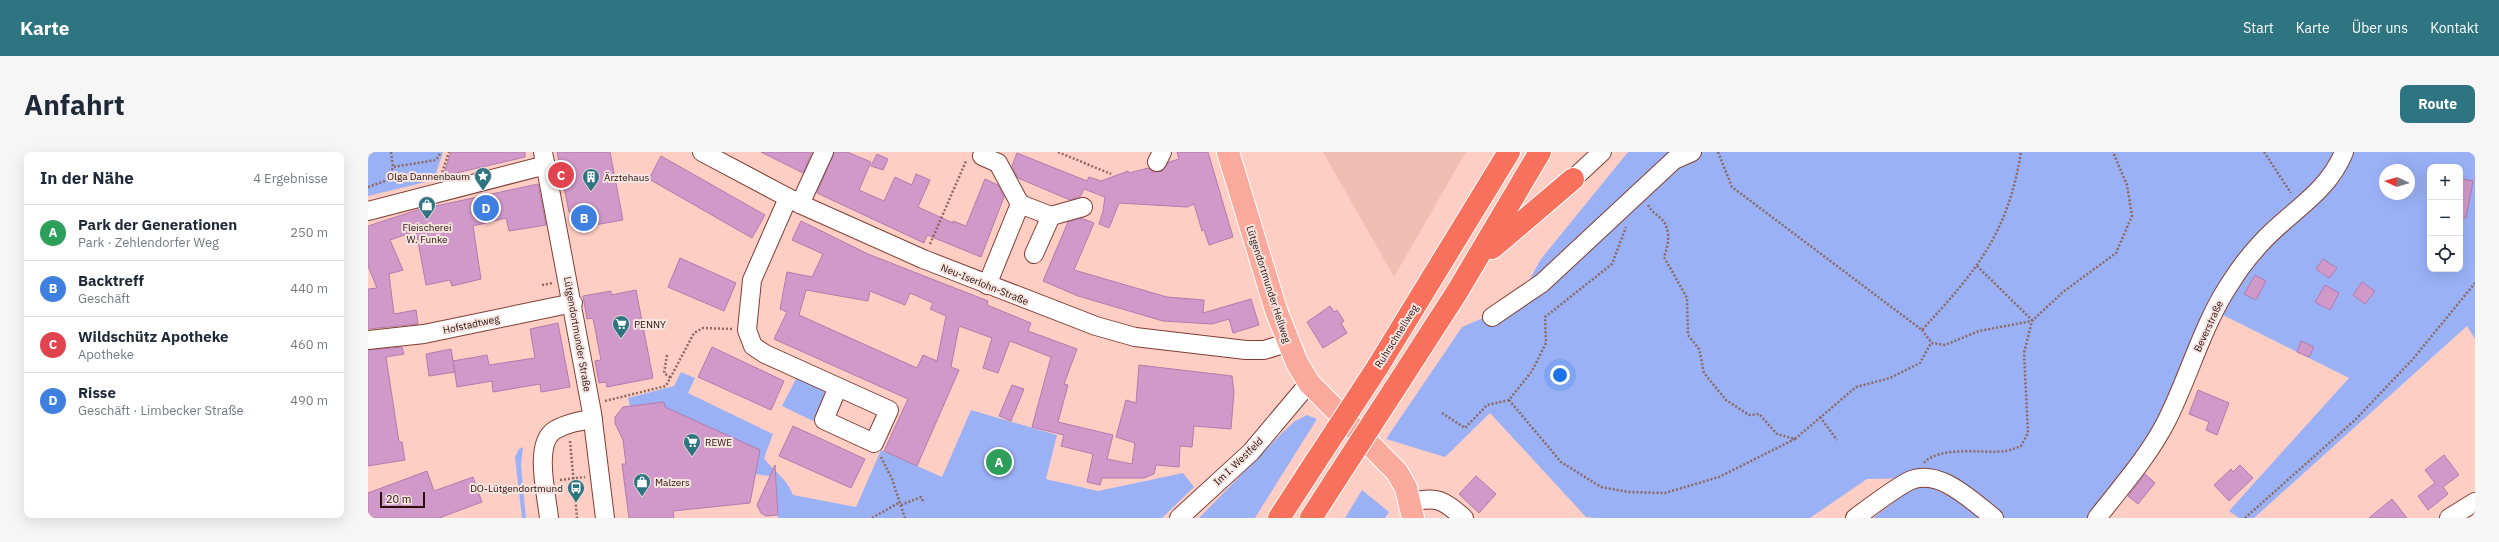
<!DOCTYPE html>
<html lang="de">
<meta charset="utf-8">
<style>
body{margin:0;font-family:"IBM Plex Sans",sans-serif;background:#f6f6f7;color:#1f2937}
.controls{position:absolute;right:12px;top:12px;display:grid;overflow:hidden;border-radius:8px;box-shadow:0 4px 16px #0002}
.controls button{width:36px;height:36px;display:grid;place-items:center;padding:0;border:0;border-bottom:1px solid #e0e1e3;background:#fff;color:#1f2937;font:20px sans-serif}
.compass{position:absolute;left:2011px;top:12px;width:36px;height:36px;border-radius:50%;background:#fff;box-shadow:0 4px 16px #0002;rotate:274deg}
.scale{position:absolute;left:12px;bottom:10px;width:45px;box-sizing:border-box;padding-left:4px;border:2px solid #2a0f0a;border-top:0;font-size:11px;line-height:14px;white-space:nowrap;color:#2a0f0a;-webkit-text-stroke:3px #f5e4e0;paint-order:stroke}
.you{position:absolute;left:1192px;top:223px;width:14px;height:14px;margin:-10px;border:3px solid #fff;border-radius:50%;background:#1a73e8;box-shadow:0 0 0 6px #1a73e833}
.badge{display:grid;place-items:center;width:26px;height:26px;border-radius:50%;background:#2e7581;color:#fff;font-size:13px;font-weight:700}
.pin{position:absolute;translate:-50% -50%;border:2px solid #fff;box-shadow:0 1px 4px #0006}
.list{margin:0;padding:0;list-style:none}
h2{display:flex;justify-content:space-between;align-items:center;height:52px;margin:0;padding:0 16px;font-size:17px}
h2 small{font-size:13px;font-weight:400;color:#747a83}
.list li{display:grid;grid-template-columns:26px 1fr auto;gap:12px;align-items:center;box-sizing:border-box;height:56px;padding:0 16px;border-top:1px solid #e0e1e3}
.list b{display:block;font-size:15px;white-space:nowrap}
.list p{margin:0;font-size:13px;white-space:nowrap;color:#747a83}
.list em{font-size:13px;font-style:normal;color:#747a83}
.icon{flex:none;width:22px;height:22px;fill:none;stroke:currentColor;stroke-width:2;stroke-linecap:round;stroke-linejoin:round}
.map{position:relative;flex:none;width:2107px;height:366px;overflow:hidden;border-radius:8px}
header{display:flex;align-items:center;gap:24px;box-sizing:border-box;height:56px;padding:0 20px;background:#2e7581;color:#fff}
header strong{font-size:19px}
nav{display:flex;gap:22px;margin-inline-start:auto;font-size:14px}
.intro{display:flex;align-items:center;justify-content:space-between;box-sizing:border-box;height:96px;padding:0 24px}
h1{margin:0;font-size:28px}
.button{padding:10px 18px;border-radius:8px;background:#2e7581;color:#fff;font-size:14px;font-weight:700}
main{display:flex;gap:24px;padding:0 24px}
aside{flex:1;background:#fff;border-radius:8px;box-shadow:0 4px 16px #0002}
.map>svg:first-child{display:block}
.built{fill:#f2beb4}
.green{fill:#9bb1f6;fill-rule:evenodd}
.building{fill:#d198ca;stroke:#b27bac;fill-rule:evenodd}
.lines{fill:none;stroke-linecap:round;stroke-linejoin:round}
.minor-casing{stroke:#803d33;stroke-width:20}
.major-casing{stroke:#fff;stroke-width:24}
.highway-casing{stroke:#fff;stroke-width:24}
.path{stroke:#8d6861;stroke-width:2.5;stroke-dasharray:2 2;stroke-linecap:butt}
.minor{stroke:#fff;stroke-width:18}
.major{stroke:#faaa9d;stroke-width:22}
.highway{stroke:#f7715c;stroke-width:22}
.highway-bridge-casing{stroke:#fff;stroke-width:24;stroke-linecap:butt}
.highway-bridge{stroke:#f7715c;stroke-width:22}
.labels{text-anchor:middle;stroke-width:4;stroke-linejoin:round;paint-order:stroke}
.poi-label{font-size:10px;fill:#2a0f0a;stroke:#f5e4e0;text-anchor:start}
.street-label{font-size:10px;fill:#2a0f0a;stroke:#f5e4e0}
</style>
<header>
<strong>Karte</strong>
<nav><a>Start</a><a>Karte</a><a>Über uns</a><a>Kontakt</a></nav>
</header>
<div class="intro"><h1>Anfahrt</h1><a class="button">Route</a></div>
<main>
<aside>
<h2>In der Nähe<small>4 Ergebnisse</small></h2>
<ul class="list">
<li><span class="badge" style="background:#2e9e5b">A</span><div><b>Park der Generationen</b><p>Park · Zehlendorfer Weg</p></div><em>250 m</em></li>
<li><span class="badge" style="background:#3f7fe0">B</span><div><b>Backtreff</b><p>Geschäft</p></div><em>440 m</em></li>
<li><span class="badge" style="background:#e0444e">C</span><div><b>Wildschütz Apotheke</b><p>Apotheke</p></div><em>460 m</em></li>
<li><span class="badge" style="background:#3f7fe0">D</span><div><b>Risse</b><p>Geschäft · Limbecker Straße</p></div><em>490 m</em></li>
</ul>
</aside>
<div class="map">
<svg width="2107" height="366" viewBox="0 0 2107 366">
<rect width="100%" height="100%" fill="#fecec4"/>
<path class="built" d="M955,0H1098L1026,125Z"/>
<g class="green">
<path d="M0,0H75L66,28L0,44Z"/>
<path d="M1260,0H1974L1879,100L1797,268L1725,366H1634L1550,326L1499,327L1442,366H1228L1218,365L1122,261L1077,305L1018,287L1094,175L1148,152L1173,107Z"/>
<path d="M1983,0H2107V187L2099,174L1886,366H1871L1861,359L1981,226L1851,161L1893,97L1970,31ZM2062,15H2092V117H2062ZM2017,18H2041V42H2017Z"/>
<path d="M313,220L327,226L320,241L405,282L396,306C407,321 418,325 425,343L488,355L513,298L574,325L603,258L689,283L678,327L730,339L815,321L826,335L794,366H410L408,325L387,322L297,255L295,250L262,254L260,246L306,234Z"/>
<path d="M430,223L454,235L457,242L445,269L414,254Z"/>
<path d="M939,263L949,267L887,366H831L913,282L927,269Z"/>
<path d="M155,295L153,313L158,366H154L147,305L151,297Z"/>
<path d="M1557,333L1594,350L1613,366H1505L1539,340Z"/>
<path d="M994,338L1021,360L1017,366H977Z"/>
</g>
<g class="building">
<path d="M83,0H157V5L75,24Z"/>
<path d="M189,0H242L255,68L215,75L212,57L201,60Z"/>
<path d="M393,0H444L435,21Z"/>
<path d="M466,0H479L503,10L491,38L516,49L527,25L544,33L548,22L562,28L550,55L585,71V69L598,74L617,27L630,33L636,45L613,105L559,83L556,91L449,41Z"/>
<path d="M809,0H840L865,85L841,93L836,78L834,79L826,52L819,55L751,51L741,76L731,72L735,59L737,45L716,37L712,45L702,48L650,26L644,14L649,1L719,29L721,25L733,29L760,19L761,21L780,16L785,20L794,19L801,10L811,7Z"/>
<path d="M509,2L520,7L515,18L503,14Z"/>
<path d="M293,4L397,63L384,86L281,27Z"/>
<path d="M2094,27L2105,29L2098,66H2092Z"/>
<path d="M170,32L178,73L141,79L138,66L105,74L113,127L84,134L82,128L58,133L48,79L22,88L35,118L21,122L26,162L48,158L50,172L0,177V137L9,136L0,114V74L49,58Z"/>
<path d="M713,66L726,71L706,118L799,145L836,148L835,161L883,147L891,173L865,181L861,167L844,172L795,169L710,144L675,129L700,70Z"/>
<path d="M433,69L500,102L620,149L619,153L663,171L660,179L709,197L696,232L700,233L690,270L745,283L739,307L764,312L767,291L748,285L758,248L768,251L771,213L864,224L866,240L863,277L826,274L824,295L812,294L811,315L788,313L786,322L776,326H734L732,333L719,330L725,302L693,294L696,283L664,275L683,205L642,189L630,221L615,216L624,186L591,174L583,215L591,218L549,314L516,299L540,247L406,187L419,160L412,157L419,120L444,125L455,102L424,88ZM438,138L500,149L502,139L537,153L542,141L565,151L562,157L578,164L569,209L555,203L549,216L431,163Z"/>
<path d="M312,106L368,131L356,159L300,135Z"/>
<path d="M1955,107L1969,116L1961,126L1948,117Z"/>
<path d="M1887,123L1898,129L1888,148L1876,142Z"/>
<path d="M1994,130L2007,139L1997,152L1985,143Z"/>
<path d="M1957,133L1971,141L1962,158L1947,150Z"/>
<path d="M268,138L285,226L239,235L238,230L231,231L227,209L233,208L225,166L219,167L215,144L243,139V143Z"/>
<path d="M962,154L966,160L969,158L976,169L973,171L979,181L955,196L939,170Z"/>
<path d="M190,171L202,235L173,240L172,232L125,240L124,229L89,235L85,209L119,203L121,213L167,206L162,177Z"/>
<path d="M1933,189L1946,195L1941,205L1929,200Z"/>
<path d="M34,195L36,202L18,205L31,290H34L37,308L0,314V198Z"/>
<path d="M344,195L416,229L403,258L330,225Z"/>
<path d="M83,197L87,220L61,224L58,202Z"/>
<path d="M644,233L656,237L643,269L631,264Z"/>
<path d="M1830,238L1861,251L1849,283L1838,278L1841,270L1821,262Z"/>
<path d="M296,250L297,255L392,298L382,351L305,359L306,366H261L254,312H258L255,288L247,271V265L255,255Z"/>
<path d="M425,274L497,307L483,336L411,304Z"/>
<path d="M2076,303L2091,323L2075,335L2080,342L2060,358L2050,344L2067,331L2057,318Z"/>
<path d="M407,313L410,363L398,364L393,361L389,353Z"/>
<path d="M1872,313L1885,326L1861,349L1846,333L1863,317L1865,320Z"/>
<path d="M59,319L66,339L105,325L114,350L71,366H0V341Z"/>
<path d="M1777,322L1787,331L1770,352L1760,344Z"/>
<path d="M1108,324L1128,342L1111,361L1091,342Z"/>
<path d="M2024,347L2039,366H2001Z"/>
</g>
<g class="lines">
<defs>
<g id="minor">
<path d="M175,0L224,261L237,366"/>
<path d="M334,0L432,52L555,107L728,174L767,185L878,198H896L919,191"/>
<path d="M614,4L630,11L652,52L619,133"/>
<path d="M789,10L794,0"/>
<path d="M1205,27L1234,0"/>
<path d="M420,46L384,128L379,178L385,194L397,202L521,258L506,291L456,268L470,235"/>
<path d="M432,52L456,0"/>
<path d="M652,52L683,64L715,55"/>
<path d="M0,59L178,13"/>
<path d="M666,102L683,64"/>
<path d="M1124,165L1174,131L1306,8L1324,0"/>
<path d="M0,188L56,182L205,151"/>
<path d="M1043,350C1070,344 1075,348 1096,366"/>
<path d="M181,366C179,344 165,291 187,278C199,271 212,269 225,267"/>
<path d="M811,366L883,300L941,231"/>
<path d="M1487,366C1504,354 1522,339 1541,329C1571,315 1604,349 1626,366"/>
<path d="M1729,366C1753,335 1780,305 1798,270C1822,223 1835,170 1865,127C1873,114 1883,102 1893,91C1922,59 1959,42 1976,0"/>
<path d="M2081,366L2107,350"/>
</g>
<path id="major" d="M860,0L908,158L929,211L941,231L1029,320L1038,336L1045,366"/>
<g id="highway">
<path d="M1124,96L1205,27"/>
<path d="M1009,216L1141,0"/>
<path d="M1031,230L1089,140L1172,0"/>
<path d="M911,366L948,309"/>
<path d="M943,366L970,324"/>
</g>
</defs>
<use href="#minor" class="minor-casing"/>
<use href="#major" class="major-casing"/>
<use href="#highway" class="highway-casing"/>
<g class="path">
<path d="M23,0L25,15L68,8L73,0"/>
<path d="M690,0L743,22"/>
<path d="M1350,0L1364,35L1554,178C1608,119 1640,82 1653,0"/>
<path d="M1896,0L1923,41"/>
<path d="M73,24L81,0"/>
<path d="M0,35L20,28L25,15"/>
<path d="M1280,53C1284,61 1291,63 1296,70C1303,82 1300,93 1296,105L1319,146L1320,183L1331,197L1336,221L1358,248L1381,263L1391,262L1409,282L1427,287L1488,235L1522,226L1552,211L1563,191L1577,193L1611,179L1664,169"/>
<path d="M562,92L598,9"/>
<path d="M1609,114L1664,168"/>
<path d="M174,133L185,131"/>
<path d="M1554,178L1563,190"/>
<path d="M299,203L296,221L303,226"/>
<path d="M1141,248L1193,310L1233,335L1261,340L1297,341L1351,325L1427,287"/>
<path d="M237,249L298,234L326,181L335,176L364,177"/>
<path d="M1074,261L1097,276L1119,253L1141,248L1164,219L1178,191L1177,165L1244,112L1258,75"/>
<path d="M1452,265L1469,288"/>
<path d="M202,289L209,366"/>
<path d="M513,305L524,327L537,366"/>
<path d="M1556,311C1572,293 1615,302 1638,299C1643,298 1648,296 1653,294L1660,281L1656,201L1664,169L1695,140L1748,101L1764,64L1759,33L1745,0"/>
<path d="M192,328L217,325"/>
<path d="M533,353L553,345L556,351"/>
<path d="M504,366L532,350"/>
<path d="M1877,366L1987,268L2045,207L2107,131"/>
</g>
<use href="#minor" class="minor"/>
<use href="#major" class="major"/>
<use href="#highway" class="highway"/>
<defs>
<g id="highway-bridge">
<path d="M948,309L1009,216"/>
<path d="M970,324L1031,230"/>
</g>
</defs>
<use href="#highway-bridge" class="highway-bridge-casing"/>
<use href="#highway-bridge" class="highway-bridge"/>
</g>
<defs>
<symbol id="sight-pin" viewBox="-11 -11 22 30"><path d="M0 17L-7.5 6A9.5 9.5 0 1 1 7.5 6Z" fill="#2e7581" stroke="#f5e4e0"/><path d="M0-6L1.8-2.2L6-1.7L2.9 1.2L3.7 5.4L0 3.3L-3.7 5.4L-2.9 1.2L-6-1.7L-1.8-2.2Z" fill="#fff"/></symbol>
<symbol id="building-pin" viewBox="-11 -11 22 30"><path d="M0 17L-7.5 6A9.5 9.5 0 1 1 7.5 6Z" fill="#2e7581" stroke="#f5e4e0"/><path d="M-4-6H4V6H1V3H-1V6H-4ZM-2.5-4.3h1.7v1.8h-1.7ZM.8-4.3h1.7v1.8H.8ZM-2.5-1h1.7V.8h-1.7ZM.8-1h1.7V.8H.8Z" fill="#fff"/></symbol>
<symbol id="shop-pin" viewBox="-11 -11 22 30"><path d="M0 17L-7.5 6A9.5 9.5 0 1 1 7.5 6Z" fill="#2e7581" stroke="#f5e4e0"/><path d="M-5-2.5h2.3a2.7 3.5 0 0 1 5.4 0H5L5.5 6h-11ZM-1.5-2.5h3a1.5 2.3 0 0 0-3 0Z" fill="#fff"/></symbol>
<symbol id="supermarket-pin" viewBox="-11 -11 22 30"><path d="M0 17L-7.5 6A9.5 9.5 0 1 1 7.5 6Z" fill="#2e7581" stroke="#f5e4e0"/><path d="M-6-5.5h2.5l.6 2H6L4.5 2H-2.5L-4.4-4H-6ZM-1.5 3.2a1.3 1.3 0 1 0 .1 0ZM3 3.2a1.3 1.3 0 1 0 .1 0Z" fill="#fff"/></symbol>
<symbol id="bus-pin" viewBox="-11 -11 22 30"><path d="M0 17L-7.5 6A9.5 9.5 0 1 1 7.5 6Z" fill="#2e7581" stroke="#f5e4e0"/><path d="M-5-6H5V4H4V6H2V4H-2V6H-4V4H-5ZM-3.5-4V0h7V-4ZM-3.5 1.2v1.5H-2V1.2ZM2 1.2v1.5H3.5V1.2Z" fill="#fff"/></symbol>
</defs>
<g fill-rule="evenodd">
<use href="#sight-pin" x="105" y="14" width="20" height="27"/>
<use href="#building-pin" x="213" y="15" width="20" height="27"/>
<use href="#shop-pin" x="49" y="43" width="20" height="27"/>
<use href="#supermarket-pin" x="243" y="162" width="20" height="27"/>
<use href="#supermarket-pin" x="314" y="280" width="20" height="27"/>
<use href="#shop-pin" x="264" y="320" width="20" height="27"/>
<use href="#bus-pin" x="198" y="326" width="20" height="27"/>
</g>
<g class="labels">
<g class="poi-label">
<text x="102" y="28" text-anchor="end">Olga Dannenbaum</text>
<text x="236" y="29">Ärztehaus</text>
<text x="59" y="79" text-anchor="middle">Fleischerei<tspan x="59" dy="12">W. Funke</tspan></text>
<text x="266" y="176">PENNY</text>
<text x="337" y="294">REWE</text>
<text x="287" y="334">Malzers</text>
<text x="195" y="340" text-anchor="end">DO-Lütgendortmund</text>
</g>
<g class="street-label">
<text transform="translate(617 132) rotate(22)" y="4">Neu-Iserlohn-Straße</text>
<text transform="translate(901 132) rotate(72)" y="4">Lütgendortmunder Hellweg</text>
<text transform="translate(103 172) rotate(-12)" y="4">Hofstadtweg</text>
<text transform="translate(1840 174) rotate(-65)" y="4">Beverstraße</text>
<text transform="translate(210 182) rotate(80)" y="4">Lütgendortmunder Straße</text>
<text transform="translate(1028 184) rotate(-58)" y="4">Ruhrschnellweg</text>
<text transform="translate(870 309) rotate(-44)" y="4">Im I. Westfeld</text>
</g>
</g>
</svg>
<div class="controls">
<button>+</button>
<button>−</button>
<button><svg class="icon" aria-label="locate" viewBox="0 0 24 24"><circle cx="12" cy="12" r="6"/><path d="M12 2v4M12 18v4M2 12h4M18 12h4"/></svg></button>
</div>
<svg class="compass" viewBox="-18 -18 36 36"><path d="M0-13l5 13h-10z" fill="#e53935"/><path d="M0 13l5-13h-10z" fill="#747a83"/></svg>
<div class="scale">20 m</div>
<div class="you"></div>
<div class="pin badge" style="left:631px;top:310px;background:#2e9e5b">A</div>
<div class="pin badge" style="left:216px;top:66px;background:#3f7fe0">B</div>
<div class="pin badge" style="left:193px;top:23px;background:#e0444e">C</div>
<div class="pin badge" style="left:118px;top:56px;background:#3f7fe0">D</div>
</div>
</main>
